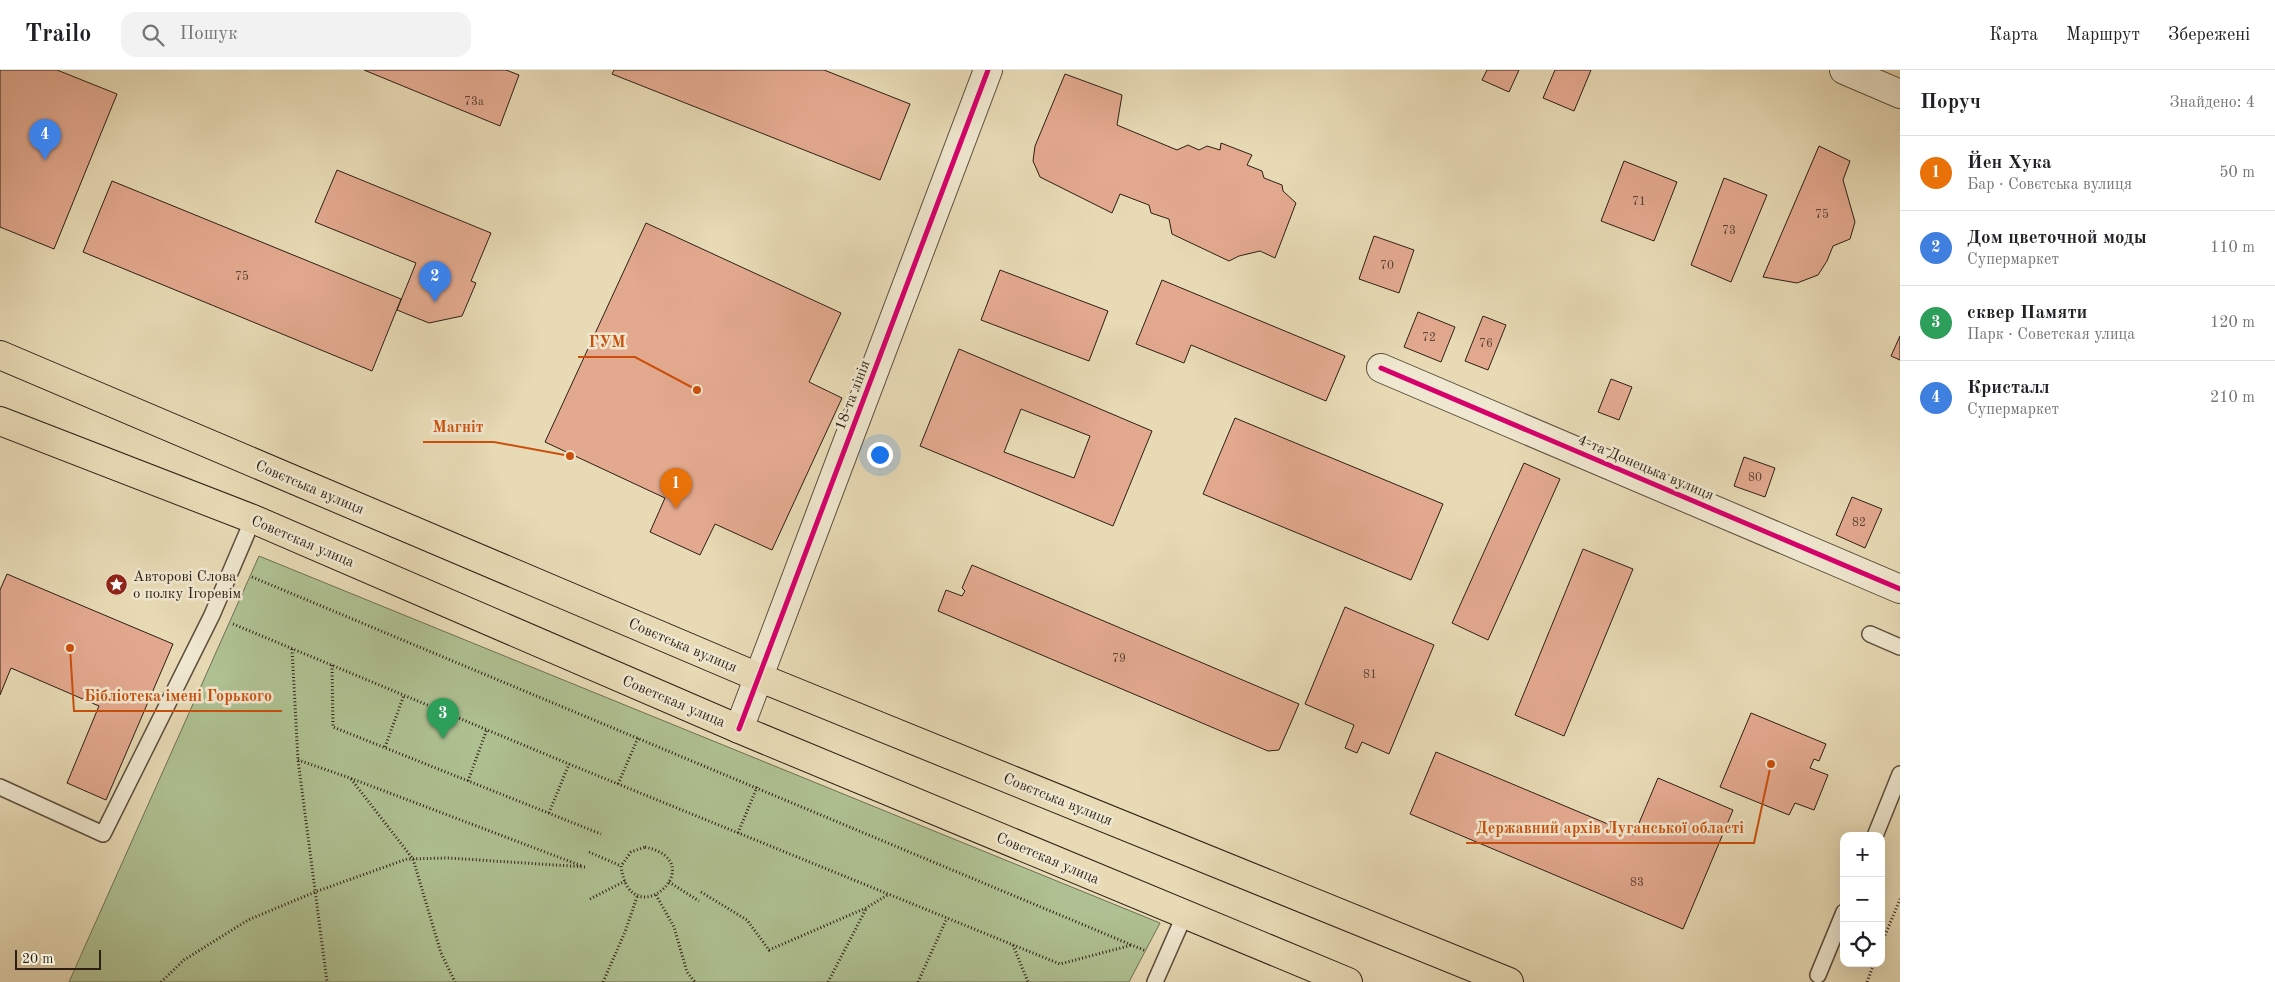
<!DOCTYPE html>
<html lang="uk">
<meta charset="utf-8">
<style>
body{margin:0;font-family:"Old Standard TT",serif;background:#f2f2f2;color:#202124}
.controls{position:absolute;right:15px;bottom:15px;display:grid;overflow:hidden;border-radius:10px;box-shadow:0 5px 20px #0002}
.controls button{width:45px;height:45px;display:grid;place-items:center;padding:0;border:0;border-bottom:1px solid #e0e0e0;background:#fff;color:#202124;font:25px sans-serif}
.scale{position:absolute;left:15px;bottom:12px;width:86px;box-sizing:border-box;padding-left:5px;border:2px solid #2d1f15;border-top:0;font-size:14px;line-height:18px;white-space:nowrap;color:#2d1f15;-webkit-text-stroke:4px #efe7cf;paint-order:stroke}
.you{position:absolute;left:879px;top:384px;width:18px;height:18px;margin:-12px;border:4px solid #fff;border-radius:50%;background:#1a73e8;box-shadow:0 0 0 8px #1a73e833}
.badge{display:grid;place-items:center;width:32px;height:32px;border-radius:50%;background:#8f2418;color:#fff;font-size:16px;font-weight:700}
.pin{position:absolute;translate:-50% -41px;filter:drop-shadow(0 1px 2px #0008)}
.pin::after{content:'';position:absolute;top:26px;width:18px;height:15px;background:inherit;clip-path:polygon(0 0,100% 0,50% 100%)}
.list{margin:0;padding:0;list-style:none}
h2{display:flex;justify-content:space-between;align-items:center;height:65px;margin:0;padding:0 20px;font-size:21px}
h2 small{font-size:16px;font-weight:400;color:#757577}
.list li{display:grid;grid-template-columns:32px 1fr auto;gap:15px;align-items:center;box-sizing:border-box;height:75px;padding:0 20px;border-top:1px solid #e0e0e0}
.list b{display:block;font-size:19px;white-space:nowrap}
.list p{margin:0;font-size:16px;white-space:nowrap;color:#757577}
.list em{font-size:16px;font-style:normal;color:#757577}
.icon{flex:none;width:28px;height:28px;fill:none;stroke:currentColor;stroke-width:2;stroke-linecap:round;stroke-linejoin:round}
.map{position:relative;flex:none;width:1900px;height:912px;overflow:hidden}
header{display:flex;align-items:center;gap:30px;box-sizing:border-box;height:70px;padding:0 25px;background:#fff;border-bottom:1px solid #e0e0e0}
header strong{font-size:24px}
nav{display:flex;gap:28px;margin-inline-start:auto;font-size:18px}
.search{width:350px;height:45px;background:#f2f2f2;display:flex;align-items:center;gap:12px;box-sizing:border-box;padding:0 18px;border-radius:15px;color:#757577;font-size:19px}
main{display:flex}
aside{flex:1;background:#fff}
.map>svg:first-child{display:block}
.green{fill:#afc192;stroke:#6e7054}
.building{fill:#e3a98f;stroke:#2d1f15;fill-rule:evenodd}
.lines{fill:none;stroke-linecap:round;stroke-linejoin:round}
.lane-casing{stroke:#5c4e3d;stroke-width:18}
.street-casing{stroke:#5c4e3d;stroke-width:30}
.primary-casing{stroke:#2d1f15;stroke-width:30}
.path{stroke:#2d1f15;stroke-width:3;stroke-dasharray:1 2.5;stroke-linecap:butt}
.lane{stroke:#efe7cf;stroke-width:15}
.street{stroke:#efe7cf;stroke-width:28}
.primary{stroke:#e7dab5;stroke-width:28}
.cycleway-casing{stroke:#efe7cf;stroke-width:8}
.cycleway{stroke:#d6006c;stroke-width:5}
.labels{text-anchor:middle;stroke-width:5;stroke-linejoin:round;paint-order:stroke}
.number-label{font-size:12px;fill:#5a4234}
.street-label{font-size:15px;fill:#2d1f15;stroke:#efe7cf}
.poi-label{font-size:15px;fill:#2d1f15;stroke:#efe7cf;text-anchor:start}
.leader{fill:none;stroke:#cc500d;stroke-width:2}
.callout-dot{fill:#cc500d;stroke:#efe7cf;stroke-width:2}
.callout-label{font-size:16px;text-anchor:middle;font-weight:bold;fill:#cc500d;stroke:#efe7cf;stroke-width:5;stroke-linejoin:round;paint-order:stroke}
</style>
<header>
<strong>Trailo</strong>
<div class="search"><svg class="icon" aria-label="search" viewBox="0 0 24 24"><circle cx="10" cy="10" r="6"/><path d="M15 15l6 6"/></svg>Пошук</div>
<nav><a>Карта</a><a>Маршрут</a><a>Збережені</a></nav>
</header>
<main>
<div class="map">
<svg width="1900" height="912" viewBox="0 0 1900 912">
<rect width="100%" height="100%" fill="#e7dab5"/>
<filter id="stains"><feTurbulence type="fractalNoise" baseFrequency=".004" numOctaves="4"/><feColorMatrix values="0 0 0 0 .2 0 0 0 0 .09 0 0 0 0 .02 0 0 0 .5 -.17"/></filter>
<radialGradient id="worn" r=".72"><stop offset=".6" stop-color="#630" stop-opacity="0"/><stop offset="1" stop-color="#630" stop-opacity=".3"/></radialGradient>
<path class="green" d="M259,486L1160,853L1129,912H69Z"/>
<g class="building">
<path d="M0,0H57L117,24L54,179L0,157Z"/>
<path d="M364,0H506L519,5L500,56Z"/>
<path d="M614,0H824L910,34L880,110L612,4Z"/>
<path d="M1487,0H1519L1509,22L1482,10Z"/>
<path d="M1555,0H1591L1574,41L1543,28Z"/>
<path d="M1065,4L1122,25L1117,55L1177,80L1188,75L1199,80L1207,76L1220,80L1221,73L1252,85L1247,95L1262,101L1264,108L1282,115L1283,121L1296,133L1275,188L1260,181L1239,186L1229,191L1172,164L1169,149L1151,143L1149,135L1120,124L1112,143L1040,107L1033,91L1035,76Z"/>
<path d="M1819,76L1850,91L1843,110L1855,152L1850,169L1833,176L1827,191L1818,205L1797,213L1763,207Z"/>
<path d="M1624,91L1677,112L1654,171L1601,151Z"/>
<path d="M337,100L491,163L471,211L476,213L462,246L429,253L397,240L416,193L315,152Z"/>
<path d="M1724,108L1767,125L1731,212L1691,195Z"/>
<path d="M112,111L401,229L372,301L83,182Z"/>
<path d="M646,153L841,243L809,312L842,328L772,480L715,454L700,485L650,462L665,428L545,372Z"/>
<path d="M1374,166L1414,180L1399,223L1359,209Z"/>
<path d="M1000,200L1108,241L1089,291L981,250Z"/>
<path d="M1162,210L1345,286L1326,331L1191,275L1184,293L1136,274Z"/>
<path d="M1418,242L1455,257L1441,292L1404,277Z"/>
<path d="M1483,246L1506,255L1488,300L1465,291Z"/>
<path d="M1900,266V290L1891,286Z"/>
<path d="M959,279L1152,361L1113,456L920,376ZM1021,339L1090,366L1074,408L1004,382Z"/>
<path d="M1611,309L1632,317L1619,350L1598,342Z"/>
<path d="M1235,348L1443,434L1411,510L1203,424Z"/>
<path d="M1744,387L1775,398L1765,427L1734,416Z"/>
<path d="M1524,393L1560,409L1488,570L1452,553Z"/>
<path d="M1852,427L1882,439L1865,478L1836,465Z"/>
<path d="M1583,479L1633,499L1564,666L1515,645Z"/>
<path d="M972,495L1299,634L1279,680L1268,681L938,541L946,520L962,526L965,521L962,518Z"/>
<path d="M7,504L173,574L106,730L67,713L99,636L11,598L0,625V520Z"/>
<path d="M1345,537L1434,575L1389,684L1362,672L1357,683L1345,678L1354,655L1305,634Z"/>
<path d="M1751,643L1826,674L1819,691L1814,689L1810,698L1828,705L1814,740L1795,733L1789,745L1720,717Z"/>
<path d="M1436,682L1634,765L1658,708L1733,740L1683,859L1410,744Z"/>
</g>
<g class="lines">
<defs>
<g id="lane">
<path d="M1870,564L1900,577"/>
<path d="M0,717L103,764L212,545L253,449"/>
<path d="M1875,766L1900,704"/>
<path d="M1818,905L1844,842"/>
<path d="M1155,912L1185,844"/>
</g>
<g id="street">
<path d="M1844,0L1900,24"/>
<path d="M1381,298L1900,519"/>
<path d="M739,659L988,0"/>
</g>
<g id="primary">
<path d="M0,285L758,607L1509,912"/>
<path d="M0,351L253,449L739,659L1348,912"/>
</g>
</defs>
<use href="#lane" class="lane-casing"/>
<use href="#street" class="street-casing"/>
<use href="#primary" class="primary-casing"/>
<g class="path">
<path d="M252,507L1146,881"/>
<path d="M233,554L569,694L1060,894L1132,875"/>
<path d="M292,579L298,690L327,912"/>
<path d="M332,595L333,657L601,764"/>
<path d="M385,677L404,625"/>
<path d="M298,690L350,708L582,796"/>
<path d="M351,709L413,789L441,883L455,912"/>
<path d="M468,711L487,659"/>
<path d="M618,714L638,668"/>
<path d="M549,743L569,694"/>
<path d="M738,763L757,717"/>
<path d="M645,777C715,792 630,869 621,796L631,782Z"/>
<path d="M589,782L621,796"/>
<path d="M669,812L699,831"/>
<path d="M701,822L747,850L769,880L866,838L889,824"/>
<path d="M656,825L674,857L687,902L695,912"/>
<path d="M590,829L625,811"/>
<path d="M1013,875L1028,912"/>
<path d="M1881,875L1900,829"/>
<path d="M161,912L184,890L248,850L315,822L407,789L449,788L585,797"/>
<path d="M603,912L625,862L638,824"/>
<path d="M828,912L866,839"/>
<path d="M918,912L947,848"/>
<path d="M1867,912L1874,893"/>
</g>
<use href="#lane" class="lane"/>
<use href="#street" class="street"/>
<use href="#primary" class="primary"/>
<defs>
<g id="cycleway">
<path d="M1381,298L1900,519"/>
<path d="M739,659L988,0"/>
</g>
</defs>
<use href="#cycleway" class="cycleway-casing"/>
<use href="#cycleway" class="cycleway"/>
</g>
<defs>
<symbol id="sight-disc" viewBox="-11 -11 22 22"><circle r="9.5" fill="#8f2418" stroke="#efe7cf"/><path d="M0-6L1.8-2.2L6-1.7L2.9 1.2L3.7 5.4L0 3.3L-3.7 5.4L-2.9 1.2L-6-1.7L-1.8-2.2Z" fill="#fff"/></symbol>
</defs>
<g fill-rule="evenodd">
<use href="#sight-disc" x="104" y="502" width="25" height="25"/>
</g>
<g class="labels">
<g class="number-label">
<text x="474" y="35">73а</text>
<text x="1639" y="135">71</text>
<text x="1822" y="148">75</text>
<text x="1729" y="164">73</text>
<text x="1387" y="199">70</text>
<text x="242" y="210">75</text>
<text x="1429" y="271">72</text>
<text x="1486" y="277">76</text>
<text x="1755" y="411">80</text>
<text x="1859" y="456">82</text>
<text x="1119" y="592">79</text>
<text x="1370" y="608">81</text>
<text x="1637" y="816">83</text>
</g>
<g class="street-label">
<text transform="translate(852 325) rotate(-69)" y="5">18-та лінія</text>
<text transform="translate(1646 397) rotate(23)" y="5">4-та Донецька вулиця</text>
<text transform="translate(310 417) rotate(23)" y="5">Совєтська вулиця</text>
<text transform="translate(303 471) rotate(23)" y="5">Советская улица</text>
<text transform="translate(683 575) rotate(23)" y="5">Совєтська вулиця</text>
<text transform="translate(674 631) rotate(23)" y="5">Советская улица</text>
<text transform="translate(1058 729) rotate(22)" y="5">Совєтська вулиця</text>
<text transform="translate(1048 788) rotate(23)" y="5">Советская улица</text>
</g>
<g class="poi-label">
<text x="133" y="511">Авторові Слова<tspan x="133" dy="17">о полку Ігоревім</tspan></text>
</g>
</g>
<path class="leader" d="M697 320L635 287H578M570 386L494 372H423M70 578L74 641H282M1771 694L1754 773H1466"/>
<g class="callout-dot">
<circle cx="697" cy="320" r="5"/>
<circle cx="570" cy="386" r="5"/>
<circle cx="70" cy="578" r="5"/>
<circle cx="1771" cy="694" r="5"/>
</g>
<g class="callout-label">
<text x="607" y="277">ГУМ</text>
<text x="458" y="362">Магніт</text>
<text x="178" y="631">Бібліотека імені Горького</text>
<text x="1610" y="763">Державний архів Луганської області</text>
</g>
<rect width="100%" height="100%" filter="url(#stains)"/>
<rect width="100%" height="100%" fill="url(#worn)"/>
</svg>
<div class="controls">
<button>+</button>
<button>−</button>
<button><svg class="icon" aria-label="locate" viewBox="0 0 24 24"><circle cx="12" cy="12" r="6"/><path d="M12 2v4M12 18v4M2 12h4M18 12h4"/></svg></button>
</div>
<div class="scale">20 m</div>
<div class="you"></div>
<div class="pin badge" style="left:676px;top:439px;background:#e8710a">1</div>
<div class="pin badge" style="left:435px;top:232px;background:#3f7fe0">2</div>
<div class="pin badge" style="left:443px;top:669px;background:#2e9e5b">3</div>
<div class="pin badge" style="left:45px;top:90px;background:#3f7fe0">4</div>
</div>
<aside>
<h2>Поруч<small>Знайдено: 4</small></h2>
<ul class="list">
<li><span class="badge" style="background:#e8710a">1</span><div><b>Йен Хука</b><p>Бар · Совєтська вулиця</p></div><em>50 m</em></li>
<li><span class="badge" style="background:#3f7fe0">2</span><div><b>Дом цветочной моды</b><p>Супермаркет</p></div><em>110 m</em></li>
<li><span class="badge" style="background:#2e9e5b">3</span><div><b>сквер Памяти</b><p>Парк · Советская улица</p></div><em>120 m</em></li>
<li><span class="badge" style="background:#3f7fe0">4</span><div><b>Кристалл</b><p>Супермаркет</p></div><em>210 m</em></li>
</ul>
</aside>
</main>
